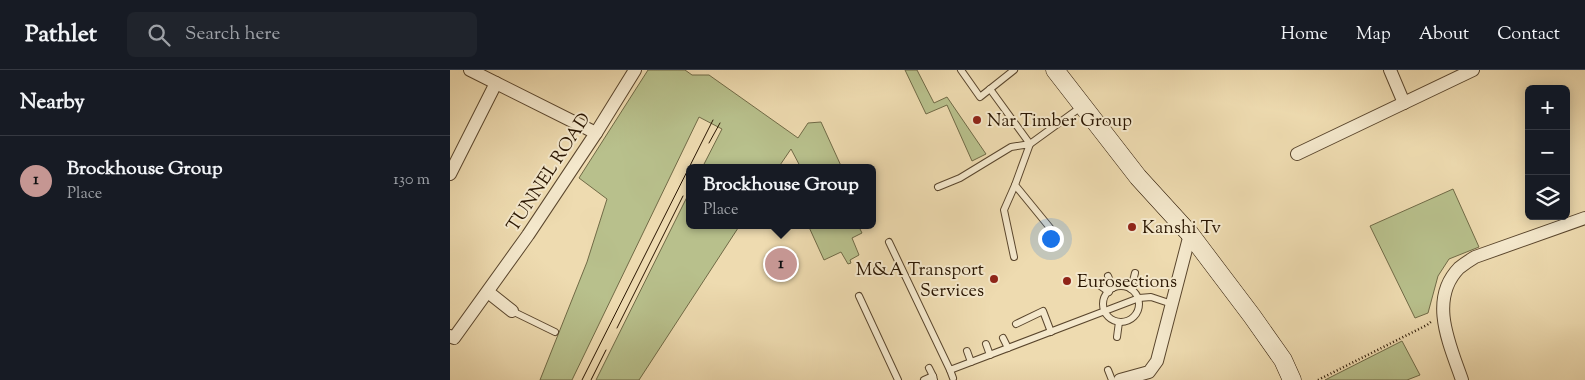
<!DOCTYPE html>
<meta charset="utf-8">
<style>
body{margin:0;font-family:"Sorts Mill Goudy",serif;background:#20242c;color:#f1f3f6}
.controls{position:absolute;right:15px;top:15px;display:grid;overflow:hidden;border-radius:8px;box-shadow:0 2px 12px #0003}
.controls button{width:45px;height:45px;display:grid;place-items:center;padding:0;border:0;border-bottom:1px solid #363941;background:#171b24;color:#f1f3f6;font:25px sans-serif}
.you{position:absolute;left:600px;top:168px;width:18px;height:18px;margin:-12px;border:4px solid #fff;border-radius:50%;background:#1a73e8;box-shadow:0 0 0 8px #1a73e833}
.badge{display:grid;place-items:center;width:32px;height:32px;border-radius:50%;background:#c59692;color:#111;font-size:16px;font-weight:700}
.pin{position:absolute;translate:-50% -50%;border:2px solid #fff;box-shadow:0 1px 5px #0006}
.popup{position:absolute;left:236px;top:94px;width:190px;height:65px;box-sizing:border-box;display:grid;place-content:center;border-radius:8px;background:#171b24;filter:drop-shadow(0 1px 4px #0005);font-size:16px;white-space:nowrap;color:#9ea1a6}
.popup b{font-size:19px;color:#f1f3f6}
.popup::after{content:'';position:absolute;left:50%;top:100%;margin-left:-10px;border:10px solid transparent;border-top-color:#171b24}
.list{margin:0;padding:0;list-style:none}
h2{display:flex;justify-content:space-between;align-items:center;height:65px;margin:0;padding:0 20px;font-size:21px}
h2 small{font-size:16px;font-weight:400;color:#9ea1a6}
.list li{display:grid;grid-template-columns:32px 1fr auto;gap:15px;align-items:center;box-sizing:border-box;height:90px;padding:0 20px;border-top:1px solid #363941}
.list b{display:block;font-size:19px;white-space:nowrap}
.list p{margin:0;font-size:16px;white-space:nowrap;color:#9ea1a6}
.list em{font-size:16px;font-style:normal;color:#9ea1a6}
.icon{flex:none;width:28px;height:28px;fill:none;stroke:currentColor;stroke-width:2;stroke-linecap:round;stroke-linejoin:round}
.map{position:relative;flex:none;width:1135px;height:310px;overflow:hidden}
header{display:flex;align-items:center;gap:30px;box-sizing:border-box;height:70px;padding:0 25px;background:#171b24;border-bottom:1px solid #363941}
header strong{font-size:24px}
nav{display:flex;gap:28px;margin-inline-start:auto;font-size:18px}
.search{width:350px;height:45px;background:#20242c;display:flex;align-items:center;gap:12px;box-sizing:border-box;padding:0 18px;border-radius:8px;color:#9ea1a6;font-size:19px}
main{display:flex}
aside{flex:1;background:#171b24}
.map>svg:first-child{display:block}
.green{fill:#b8c08c;stroke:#706a46}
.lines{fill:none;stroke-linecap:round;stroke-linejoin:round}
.lane-casing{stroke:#5a462d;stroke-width:8}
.street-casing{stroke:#5a462d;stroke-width:14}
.secondary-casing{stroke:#291501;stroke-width:19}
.path{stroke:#291501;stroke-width:2.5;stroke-dasharray:1 2.5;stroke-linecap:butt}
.lane{stroke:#f4e8cc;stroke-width:6}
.street{stroke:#f4e8cc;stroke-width:12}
.secondary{stroke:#f4e8cc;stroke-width:18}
.tram{stroke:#291501;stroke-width:1}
.poi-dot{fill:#8f2418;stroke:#f4e8cc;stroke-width:2}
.labels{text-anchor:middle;stroke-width:4;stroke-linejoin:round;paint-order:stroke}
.poi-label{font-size:18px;fill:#291501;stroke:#f4e8cc;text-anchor:start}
.street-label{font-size:18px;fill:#291501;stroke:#f4e8cc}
</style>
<header>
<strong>Pathlet</strong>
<div class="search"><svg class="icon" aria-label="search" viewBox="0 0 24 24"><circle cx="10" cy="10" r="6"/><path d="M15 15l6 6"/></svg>Search here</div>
<nav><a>Home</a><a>Map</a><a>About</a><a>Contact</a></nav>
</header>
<main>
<aside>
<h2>Nearby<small></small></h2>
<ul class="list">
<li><span class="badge">1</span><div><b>Brockhouse Group</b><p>Place</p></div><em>130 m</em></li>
</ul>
</aside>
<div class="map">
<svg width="1135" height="310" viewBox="0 0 1135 310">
<rect width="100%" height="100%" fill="#eedbb0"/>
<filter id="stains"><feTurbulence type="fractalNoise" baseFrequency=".004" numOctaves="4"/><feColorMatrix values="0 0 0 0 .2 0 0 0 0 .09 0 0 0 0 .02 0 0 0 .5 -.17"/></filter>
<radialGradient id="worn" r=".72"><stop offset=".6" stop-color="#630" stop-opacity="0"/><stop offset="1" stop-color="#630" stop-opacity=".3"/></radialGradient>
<g class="green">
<path d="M198,0H235L242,5H259L348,68L358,53L371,52L392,98H351L341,79L328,98H252L272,59L249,47L122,310H90L137,192L157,129L129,108Z"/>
<path d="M455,0H467L484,33L497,27L536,84L522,91L497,35L476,44Z"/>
<path d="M1003,119L1029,177L999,189L988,206L978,243L965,248L920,156Z"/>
<path d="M240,121V155H290L189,310H146Z"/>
<path d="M358,155H408L412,163L402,168L409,185L400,190L401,193L398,194L391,182L374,190Z"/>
<path d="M952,271L970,305L957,310H875Z"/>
</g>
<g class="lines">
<defs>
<g id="lane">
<path d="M511,0L530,27L564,0"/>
<path d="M540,19L580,74L631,37"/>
<path d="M488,117L510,108L561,77L580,74L565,115L601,159"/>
<path d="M439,172L500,300L689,228L701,227L722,234"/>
<path d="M564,187L554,140L565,115"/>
<path d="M658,206L663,218"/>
<path d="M649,215L659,222"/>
<circle cx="671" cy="234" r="18"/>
<path d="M681,219L685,203"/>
<path d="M409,226L448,310"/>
<path d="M62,241L105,262"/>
<path d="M566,254L593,241L601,262"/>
<path d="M667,267L669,252"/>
<path d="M553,268L558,278"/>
<path d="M536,274L540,285"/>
<path d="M517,281L521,292"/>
<path d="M479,298L483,306"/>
<path d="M500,300L503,308"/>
<path d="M658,300L662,310"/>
<path d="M474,310L483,306L484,310"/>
</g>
<g id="street">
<path d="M20,0L146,63"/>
<path d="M940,0L954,33"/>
<path d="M847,84L1023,0"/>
<path d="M0,104L46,13"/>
<path d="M38,222L62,241"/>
<path d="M0,266L4,268L78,165L146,63L185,0"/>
<path d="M670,310L699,302L707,291L740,164"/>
<path d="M1012,310C1000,275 978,230 1009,198C1014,194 1020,190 1025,187L1135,148"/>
</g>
<path id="secondary" d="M605,0L688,107L740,164L802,246L833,290L842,310"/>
</defs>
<use href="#lane" class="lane-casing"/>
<use href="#street" class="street-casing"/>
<use href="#secondary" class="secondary-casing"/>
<path class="path" d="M868,310L977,255L982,251"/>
<use href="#lane" class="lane"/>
<use href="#street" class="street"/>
<use href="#secondary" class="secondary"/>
<g class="tram">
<path d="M259,73L270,53"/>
<path d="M167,258L233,126"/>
<path d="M132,310L263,50"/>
<path d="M141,310L156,280"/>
</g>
</g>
<g class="poi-dot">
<circle cx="527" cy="50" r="5"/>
<circle cx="682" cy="157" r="5"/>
<circle cx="544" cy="209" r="5"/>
<circle cx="617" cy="211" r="5"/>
</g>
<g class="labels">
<g class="poi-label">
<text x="537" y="56">Nar Timber Group</text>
<text x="692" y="163">Kanshi Tv</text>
<text x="534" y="205" text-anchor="end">M&amp;A Transport<tspan x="534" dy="21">Services</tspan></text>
<text x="627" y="217">Eurosections</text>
</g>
<g class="street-label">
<text transform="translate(98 102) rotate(-57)" y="6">TUNNEL ROAD</text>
</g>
</g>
<rect width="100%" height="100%" filter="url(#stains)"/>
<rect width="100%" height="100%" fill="url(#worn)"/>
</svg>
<div class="controls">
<button>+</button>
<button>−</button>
<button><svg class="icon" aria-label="layers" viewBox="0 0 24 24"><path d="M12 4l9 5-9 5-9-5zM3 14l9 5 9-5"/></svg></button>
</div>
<div class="you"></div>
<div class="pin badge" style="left:331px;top:194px">1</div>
<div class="popup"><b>Brockhouse Group</b>Place</div>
</div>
</main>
